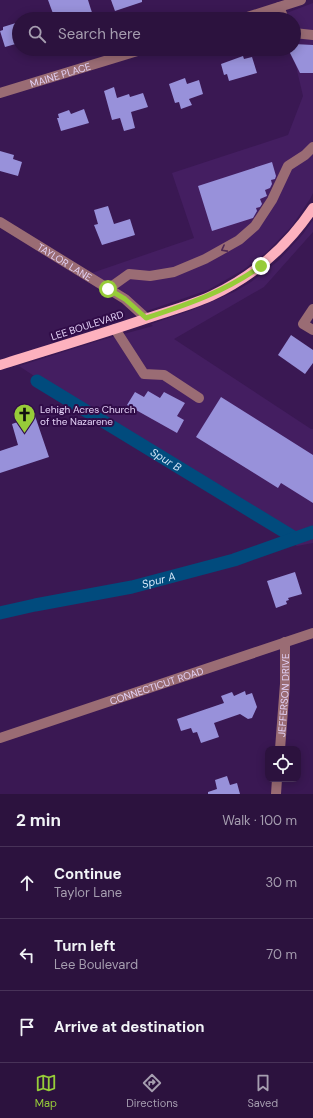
<!DOCTYPE html>
<meta charset="utf-8">
<style>
body{margin:0;font-family:"DM Sans",sans-serif;background:#382049;color:#f1f3f6}
.controls{position:absolute;right:12px;bottom:12px;display:grid;overflow:hidden;border-radius:8px;box-shadow:0 2px 10px #0003}
.controls button{width:36px;height:36px;display:grid;place-items:center;padding:0;border:0;border-bottom:1px solid #483258;background:#2c123e;color:#f1f3f6;font:20px sans-serif}
.stop{position:absolute;width:12px;height:12px;margin:-9px;border:3px solid #97cc39;border-radius:50%;background:#fff}
.stop.end{background:#97cc39;border-color:#fff;box-shadow:0 1px 4px #0008}
.list{margin:0;padding:0;list-style:none}
h2{display:flex;justify-content:space-between;align-items:center;height:52px;margin:0;padding:0 16px;font-size:17px}
h2 small{font-size:13px;font-weight:400;color:#a69eb0}
.list li{display:grid;grid-template-columns:26px 1fr auto;gap:12px;align-items:center;box-sizing:border-box;height:72px;padding:0 16px;border-top:1px solid #483258}
.list b{display:block;font-size:15px;white-space:nowrap}
.list p{margin:0;font-size:13px;white-space:nowrap;color:#a69eb0}
.list em{font-size:13px;font-style:normal;color:#a69eb0}
.icon{flex:none;width:22px;height:22px;fill:none;stroke:currentColor;stroke-width:2;stroke-linecap:round;stroke-linejoin:round}
.map{position:relative;flex:none;width:313px;height:794px;overflow:hidden}
.search{position:absolute;background:#2c123e;box-shadow:0 2px 10px #0003;left:12px;right:12px;top:12px;height:44px;display:flex;align-items:center;gap:10px;box-sizing:border-box;padding:0 14px;border-radius:22px;color:#a69eb0;font-size:15px}
.sheet{height:268px;background:#2c123e}
nav{display:flex;justify-content:space-around;align-items:center;box-sizing:border-box;height:56px;border-top:1px solid #483258;background:#2c123e;font-size:11px;color:#a69eb0}
nav a{display:grid;justify-items:center;gap:2px}
nav .on{color:#97cc39}
.map>svg:first-child{display:block}
.built{fill:#441e61}
.lines{fill:none;stroke-linecap:round;stroke-linejoin:round}
.canal{stroke:#014b7d;stroke-width:13}
.building{fill:#9891da}
.minor{stroke:#9a6c74;stroke-width:10}
.major{stroke:#fdb1be;stroke-width:10}
.oneway{stroke:#502955}
.route{stroke:#97cc39;stroke-width:5}
.labels{text-anchor:middle;stroke-width:4;stroke-linejoin:round;paint-order:stroke}
.street-label{font-size:10px;fill:#e3d1f6;stroke:#300c48}
.poi-label{font-size:10px;fill:#e3d1f6;stroke:#300c48;text-anchor:start}
.water-label{font-size:11px;font-style:italic;fill:#d3e6f8;stroke:#300c48}
</style>
<div class="map">
<svg width="313" height="794" viewBox="0 0 313 794">
<rect width="100%" height="100%" fill="#3a1853"/>
<g class="built">
<path d="M313,3V193L310,199L292,226L267,252L243,270L208,290L138,314L86,275L194,238L172,173L288,135L303,96L292,49H294V19H285L284,14Z"/>
<path d="M313,220V232L264,287L174,339L311,429H313V543L297,546L195,482L19,366L98,341L153,326L151,324L192,310L234,292L251,282L278,261L303,234Z"/>
</g>
<g class="lines">
<g class="canal">
<path id="s1" d="M37,381L295,538"/>
<path id="s2" d="M0,613L35,605L132,587L234,560L313,532"/>
</g>
</g>
<g class="building">
<path d="M48,0H88L94,19H55Z"/>
<path d="M111,0H142V2L115,11Z"/>
<path d="M19,22V43L5,47L0,31L3,30V27Z"/>
<path d="M294,44L313,45V73H300L288,49H294Z"/>
<path d="M243,56L244,59L252,57L257,73L229,81L227,74L224,75L221,64Z"/>
<path d="M185,78L187,84L199,80L203,94L189,99L192,105L181,109L179,102L175,103L169,84Z"/>
<path d="M114,87L117,98L129,94L130,97L143,93L148,107L131,112L135,128L124,131L120,118L112,120L104,91Z"/>
<path d="M84,109L89,123L61,131L57,118H59L58,114L69,110L71,114Z"/>
<path d="M0,151L14,155L13,159L22,162L18,176L0,171Z"/>
<path d="M272,162L276,176L275,179L271,180L272,184L270,188L265,190L267,196L260,199L262,204L260,207L256,208L257,211L253,218L212,231L198,186Z"/>
<path d="M108,206L114,224L130,219L135,235L102,245L94,225L98,224L94,210Z"/>
<path d="M291,335L313,350V363L305,374L278,355Z"/>
<path d="M148,391L160,398L164,392L185,403L177,416L184,420L177,433L127,405L135,392L144,397Z"/>
<path d="M221,397L313,455V503L281,483L278,488L196,437Z"/>
<path d="M35,416L49,457L0,473V451L18,445L12,424Z"/>
<path d="M295,572L302,594L288,598L289,600L286,601L287,604L276,608L267,581Z"/>
<path d="M245,691L246,695L252,693L257,707L252,718L248,719L240,714L214,723L219,737L201,743L197,732L193,733L191,728L181,731L177,719L224,703L221,696L232,692L234,696Z"/>
<path d="M227,776L230,785L237,783L240,794H208V792L217,789L215,780Z"/>
</g>
<g class="lines">
<g class="minor">
<path d="M279,7L284,19"/>
<path d="M241,19L301,0"/>
<path d="M294,33L313,35"/>
<path id="s3" d="M0,93L144,49"/>
<path id="s4" d="M0,222L125,299L146,318"/>
<path d="M108,289L129,274L150,276L174,272L205,259L239,240L255,226L272,200L288,166L305,155L313,147"/>
<path d="M313,309L303,324L313,330"/>
<path d="M115,329L144,374L164,375L199,398"/>
<path id="s5" d="M0,738L313,633"/>
<path id="s6" d="M280,749L285,684V642"/>
<path d="M276,794L277,779"/>
</g>
<path class="major" d="M0,365C47,350 95,336 142,320C165,312 189,306 211,296C254,276 287,247 313,208"/>
</g>
<defs><path id="oneway-chevron" d="M-2-3.5L2.5 0L-2 3.5" fill="none" stroke-width="1.6" stroke-linecap="round" stroke-linejoin="round"/></defs>
<use class="oneway" href="#oneway-chevron" transform="translate(224 249) rotate(152)"/>
<g class="lines">
<path class="route" d="M108,289L125,299L146,318C189,304 224,292 261,266"/>
</g>
<defs>
<symbol id="church-pin" viewBox="-11 -11 22 30"><path d="M0 17L-7.5 6A9.5 9.5 0 1 1 7.5 6Z" fill="#97cc39" stroke="#300c48"/><path d="M-1.2-6h2.4v3.5h3.3v2.4h-3.3V6h-2.4V-.1h-3.3v-2.4h3.3Z" fill="#111"/></symbol>
</defs>
<g fill-rule="evenodd">
<use href="#church-pin" x="12" y="402" width="25" height="34"/>
</g>
<g class="labels">
<g class="street-label">
<text dy="4" stroke="none"><textPath href="#s3" startOffset="63">MAINE PLACE</textPath></text>
<text dy="4" stroke="none"><textPath href="#s4" startOffset="76">TAYLOR LANE</textPath></text>
<text transform="translate(87 325) rotate(-18)" y="4">LEE BOULEVARD</text>
<text dy="4" stroke="none"><textPath href="#s5" startOffset="165">CONNECTICUT ROAD</textPath></text>
<text dy="4" stroke="none"><textPath href="#s6" startOffset="54">JEFFERSON DRIVE</textPath></text>
</g>
<g class="poi-label">
<text x="40" y="413">Lehigh Acres Church<tspan x="40" dy="12">of the Nazarene</tspan></text>
</g>
<g class="water-label">
<text dy="4" stroke="none"><textPath href="#s1" startOffset="151">Spur B</textPath></text>
<text dy="4" stroke="none"><textPath href="#s2" startOffset="162">Spur A</textPath></text>
</g>
</g>
</svg>
<div class="controls">
<button><svg class="icon" aria-label="locate" viewBox="0 0 24 24"><circle cx="12" cy="12" r="6"/><path d="M12 2v4M12 18v4M2 12h4M18 12h4"/></svg></button>
</div>
<div class="stop" style="left:108px;top:289px"></div>
<div class="stop end" style="left:261px;top:266px"></div>
<div class="search"><svg class="icon" aria-label="search" viewBox="0 0 24 24"><circle cx="10" cy="10" r="6"/><path d="M15 15l6 6"/></svg>Search here</div>
</div>
<section class="sheet">
<h2>2 min<small>Walk · 100 m</small></h2>
<ul class="list">
<li><svg class="icon" aria-label="ahead" viewBox="0 0 24 24"><path d="M12 20V5M6 11l6-6 6 6"/></svg><div><b>Continue</b><p>Taylor Lane</p></div><em>30 m</em></li>
<li><svg class="icon" aria-label="left" viewBox="0 0 24 24"><path d="M17 20v-9H6M10 6l-5 5 5 5"/></svg><div><b>Turn left</b><p>Lee Boulevard</p></div><em>70 m</em></li>
<li><svg class="icon" aria-label="arrive" viewBox="0 0 24 24"><path d="M6 21V4h12l-3 4 3 4H6"/></svg><div><b>Arrive at destination</b></div></li>
</ul>
</section>
<nav>
<a class="on"><svg class="icon" aria-label="map" viewBox="0 0 24 24"><path d="M3 6l6-2 6 2 6-2v14l-6 2-6-2-6 2zM9 4v14M15 6v14"/></svg>Map</a>
<a><svg class="icon" aria-label="directions" viewBox="0 0 24 24"><path d="M12 3l9 9-9 9-9-9zM9 14v-3h6M13 9l2 2-2 2"/></svg>Directions</a>
<a><svg class="icon" aria-label="saved" viewBox="0 0 24 24"><path d="M7 4h10v16l-5-4-5 4z"/></svg>Saved</a>
</nav>
